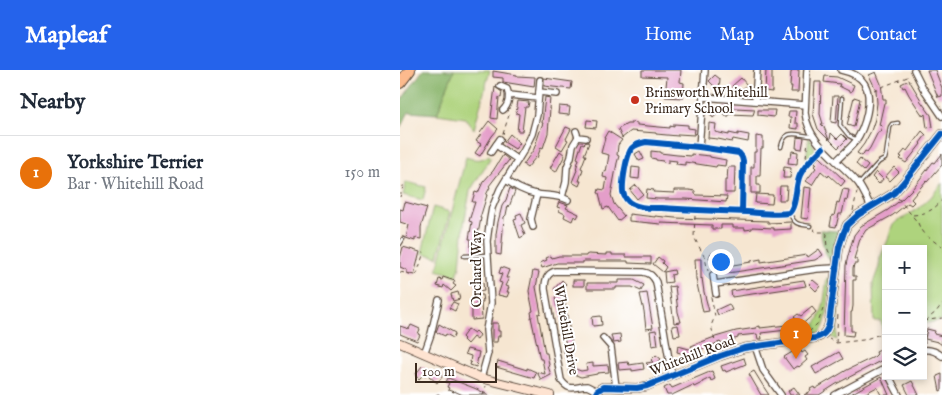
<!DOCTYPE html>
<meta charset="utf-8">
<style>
body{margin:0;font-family:"IM FELL English",serif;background:#f6f6f7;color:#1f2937}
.controls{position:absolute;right:15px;bottom:15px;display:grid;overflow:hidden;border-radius:0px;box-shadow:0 2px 8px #0003}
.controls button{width:45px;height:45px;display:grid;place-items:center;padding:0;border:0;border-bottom:1px solid #e0e1e3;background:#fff;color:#1f2937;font:25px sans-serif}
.scale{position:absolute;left:15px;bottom:12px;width:82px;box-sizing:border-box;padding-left:5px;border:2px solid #3b2a1e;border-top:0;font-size:14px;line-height:18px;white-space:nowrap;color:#3b2a1e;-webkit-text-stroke:4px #fff;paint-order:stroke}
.you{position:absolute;left:320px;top:191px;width:18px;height:18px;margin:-12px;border:4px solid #fff;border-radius:50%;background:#1a73e8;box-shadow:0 0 0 8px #1a73e833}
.badge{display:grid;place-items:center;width:32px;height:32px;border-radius:50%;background:#2563eb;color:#fff;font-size:16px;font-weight:700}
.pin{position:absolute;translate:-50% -41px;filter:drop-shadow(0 1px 2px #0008)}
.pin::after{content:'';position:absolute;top:26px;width:18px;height:15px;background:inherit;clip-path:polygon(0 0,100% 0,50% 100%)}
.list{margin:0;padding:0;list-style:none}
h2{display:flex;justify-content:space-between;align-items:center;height:65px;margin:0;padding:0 20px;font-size:21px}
h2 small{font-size:16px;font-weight:400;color:#747a83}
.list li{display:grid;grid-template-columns:32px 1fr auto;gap:15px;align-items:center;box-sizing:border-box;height:75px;padding:0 20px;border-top:1px solid #e0e1e3}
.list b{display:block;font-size:19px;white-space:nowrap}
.list p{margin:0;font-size:16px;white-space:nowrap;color:#747a83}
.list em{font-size:16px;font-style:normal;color:#747a83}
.icon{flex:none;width:28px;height:28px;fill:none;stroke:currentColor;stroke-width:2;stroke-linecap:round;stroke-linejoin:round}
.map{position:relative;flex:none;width:542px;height:325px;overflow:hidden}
header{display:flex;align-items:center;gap:30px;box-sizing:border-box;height:70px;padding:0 25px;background:#2563eb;color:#fff}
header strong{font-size:24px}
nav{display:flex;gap:28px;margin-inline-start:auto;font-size:18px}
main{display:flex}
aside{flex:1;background:#fff}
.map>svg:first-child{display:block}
.green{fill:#aed37d;stroke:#747e4e}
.forest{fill:#8ab56c;stroke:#627045}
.building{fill:#e49ec9}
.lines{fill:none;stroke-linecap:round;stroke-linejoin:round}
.lane-casing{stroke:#574639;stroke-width:5}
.street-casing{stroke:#574639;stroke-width:8}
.secondary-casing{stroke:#574639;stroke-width:10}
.highway-casing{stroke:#574639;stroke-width:12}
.path{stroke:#574639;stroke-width:1;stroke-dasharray:4 4;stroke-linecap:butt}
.lane{stroke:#fff;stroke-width:2.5}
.street{stroke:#fff;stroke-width:5.5}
.secondary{stroke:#fee3d1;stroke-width:8}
.highway{stroke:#fcba8d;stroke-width:10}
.cycleway-casing{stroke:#fff;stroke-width:9}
.cycleway{stroke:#0057b8;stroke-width:6}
.poi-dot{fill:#c8321e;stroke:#fff;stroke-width:2}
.labels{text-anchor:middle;stroke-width:4;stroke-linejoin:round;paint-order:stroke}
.poi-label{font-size:14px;fill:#3b2a1e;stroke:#fff;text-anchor:start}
.street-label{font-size:14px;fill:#3b2a1e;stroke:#fff}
</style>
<header>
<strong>Mapleaf</strong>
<nav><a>Home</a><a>Map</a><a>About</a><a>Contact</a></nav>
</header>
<main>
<aside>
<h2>Nearby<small></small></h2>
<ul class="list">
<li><span class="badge" style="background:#e8710a">1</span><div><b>Yorkshire Terrier</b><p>Bar · Whitehill Road</p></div><em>150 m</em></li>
</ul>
</aside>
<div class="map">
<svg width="542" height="325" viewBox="0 0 542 325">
<rect width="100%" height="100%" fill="#fff"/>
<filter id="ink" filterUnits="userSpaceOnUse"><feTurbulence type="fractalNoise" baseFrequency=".02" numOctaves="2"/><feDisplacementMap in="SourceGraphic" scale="10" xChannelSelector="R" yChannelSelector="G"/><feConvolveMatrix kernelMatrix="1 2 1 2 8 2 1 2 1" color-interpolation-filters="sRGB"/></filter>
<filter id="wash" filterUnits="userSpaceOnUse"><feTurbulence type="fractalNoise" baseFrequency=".0096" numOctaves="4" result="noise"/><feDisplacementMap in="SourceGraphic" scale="20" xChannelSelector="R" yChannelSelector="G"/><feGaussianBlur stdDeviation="1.12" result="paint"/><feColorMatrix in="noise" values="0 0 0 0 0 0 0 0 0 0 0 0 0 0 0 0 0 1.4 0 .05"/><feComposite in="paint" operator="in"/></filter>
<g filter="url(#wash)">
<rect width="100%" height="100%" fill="#f6e6d1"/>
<g class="green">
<path d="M54,0H90L74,59L65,48L37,44Z"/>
<path d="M409,67L416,80L406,89Z"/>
<path d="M89,85L91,87L70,121L64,154L60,196L57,206L37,200L66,87C74,90 82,91 89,85Z"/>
<path d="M6,112L26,117L23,130L3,125Z"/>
<path d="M542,113V250L523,254V179H486V264L483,265L481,251H474L473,213L479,197L480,188L488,170L492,156L496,152L505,147L519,138L531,127Z"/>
<path d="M33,137L50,142L38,187L22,183Z"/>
<path d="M430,207C429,220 429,258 418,264C409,269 394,268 383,269C391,267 399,266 406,262C425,252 424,226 427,208Z"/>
<path d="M437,215L439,216L437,270L428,265L431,259Z"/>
</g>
<g class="forest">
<path d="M23,0H54L37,44L9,42L0,58V32Z"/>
<path d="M420,160L439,161L432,187L430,191L424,180Z"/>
</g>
<g id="blocks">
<g class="building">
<path d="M242,0H281L280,12L284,13L283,28L265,27L267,7L242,6Z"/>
<path d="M366,0H372V22L365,21Z"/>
<path d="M392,0H399L398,22H391L392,16H390L391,2H392Z"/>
<path d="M527,0H535L542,18V26L538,27Z"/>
<path d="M93,1L117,5V6L135,7L134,17L103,12V8L93,7Z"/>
<path d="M476,2L481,14L483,29H486V33H484L479,55L482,56L480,62H478L470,78L467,82L465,81L462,86L457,83L464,74L471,61L475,49L477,33L476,20L469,5Z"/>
<path d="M315,5L320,9L319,21L309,11Z"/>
<path d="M425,6L437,7L454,15L451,22L439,16L440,14L424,12Z"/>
<path d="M144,8L172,12L171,19L144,16Z"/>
<path d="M341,8L347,15L338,23L332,16Z"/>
<path d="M509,10L521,30H520L531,45L533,57L527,58L525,44L523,46L509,25L505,17L503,18L501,14Z"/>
<path d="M415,12H421L420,44L423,54H421L424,57L429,70L418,59L413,44Z"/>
<path d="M95,17L102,22L101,28L99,27L97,49L91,48Z"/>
<path d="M433,26H438L436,53L431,52Z"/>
<path d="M145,27L150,28L149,39H150L148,63L143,78L141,77L137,88L136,87L127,98L123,95L134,79L141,58L143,53H142Z"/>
<path d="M454,27L460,29L454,57L447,55Z"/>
<path d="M118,31L129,32L128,37H125L122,61H117L119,44L116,43Z"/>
<path d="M326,34H330V37H335V38L355,39L353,45L329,44V46H325V43H323L324,36H326Z"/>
<path d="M159,36L170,37L169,45L158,44Z"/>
<path d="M316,36L321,41L313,48L309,42Z"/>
<path d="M358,40H375L374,47L358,45Z"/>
<path d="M389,41H396L395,53H398V59L390,58L391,47H388Z"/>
<path d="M187,50L197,51L196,58L186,57Z"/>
<path d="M89,51L98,59L92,66L80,86L75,83L81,74L76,71L81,64L80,63Z"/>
<path d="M231,52L237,53V55L270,58V56L274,57V54L288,55V58L295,59L294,65L278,64V66L256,64V63L231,61L222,68L218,59L227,54H231Z"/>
<path d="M309,53L316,54L315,62L329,65V63L338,65V63L349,65L348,72L333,69L332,72L318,69L308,68Z"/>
<path d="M166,57L171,59L166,69L168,70L162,80L156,76Z"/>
<path d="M208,61L222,70L218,75L217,85L219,86L217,93L211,125L214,134L224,146L218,151L208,137L203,139L199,123H198L199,119L205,120L207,108L203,107L204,101L206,102L209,85L201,83L205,68H204Z"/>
<path d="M522,61L526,65L520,73L521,74L506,93L500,89L502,87L500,86L505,80L507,81Z"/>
<path d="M431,63L437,69L442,64L447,69L438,78L430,70Z"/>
<path d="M110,64L120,73L115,79L104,72Z"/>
<path d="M356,66L363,67V78H361L360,106H357V115H360V123H351V97H354V82H356Z"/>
<path d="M397,67L404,68L402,79L396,78Z"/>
<path d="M187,72L189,73L184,85H186L181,98L183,99L179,111H181L179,116L172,112L177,100L176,99L179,89L177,88L182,73L184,74L185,73Z"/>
<path d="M160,81L165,85L156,102L150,98Z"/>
<path d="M240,81L244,89L239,91L235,84Z"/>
<path d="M251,81L260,82V83L277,85L291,86V84L310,86V87L326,90L325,96L317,95L316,97L285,92V95L276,94L277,91L268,90V93L263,92V91L256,90V89L251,88Z"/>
<path d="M392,81L398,82L397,94L388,93L389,87H391Z"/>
<path d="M542,84V95L527,112L526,111L511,129L514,132L511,135L508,133L493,145L466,160L460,169L454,189H457V194H454L453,199V206H456V210H453V236L452,242H451V261H454L453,266L444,265L446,195L448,186L454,165L461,156L488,140L502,129L513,118L533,92L535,93Z"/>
<path d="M103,85L109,90L89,116L90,117L86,125H87L80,148H81L78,164H80L79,170H77L78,180L71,181V169H69L72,152L69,151L75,132H72L75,122L78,123L83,112L93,101Z"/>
<path d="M420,87L445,111L441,116L429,105L428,107L421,101L412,115L406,111L416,98L414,96L417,94L415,92Z"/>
<path d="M460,89L468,96L464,101L456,94Z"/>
<path d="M232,97L240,98L239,109L231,108Z"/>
<path d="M328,97H335L334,123H325V110H327Z"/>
<path d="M384,97L391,98L390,108H383Z"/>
<path d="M494,97L499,102L490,111L485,107Z"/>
<path d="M476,102L483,109L479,114L472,107Z"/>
<path d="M236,115L243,124L237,129L230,120Z"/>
<path d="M380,116H387L386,130H379Z"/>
<path d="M404,117L411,118L408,149L401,148Z"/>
<path d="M110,118L115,121L109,137L108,135L106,145L104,147L101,185L96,184V164L98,152L102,136L106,130Z"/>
<path d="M247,119L254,120L253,122L274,123V120H289L295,121V124L297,125L327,126L326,132L286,129H258L246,128Z"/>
<path d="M443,119L449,120L447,131L445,130L442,144H439L436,157L430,156L432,145L434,146L437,132L439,133Z"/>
<path d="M356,124L373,125L372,134L355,133Z"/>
<path d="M5,132L27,138L21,157V169L15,168V171L6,168L9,155L0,152V139L3,140Z"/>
<path d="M159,132L168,135L166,138L179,144L177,148L174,146L172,151L164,147L165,144L159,141L160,138L157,137Z"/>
<path d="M121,143L125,153L121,155L125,165L120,168L114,150L117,149L116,145Z"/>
<path d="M229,144L255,147V146L275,148L368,151V153L391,152V159L374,160V158L352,157V159L345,160V158H333V155H321V159H312V155L261,153V154L229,151Z"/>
<path d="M3,177L20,182L14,205L7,203V200L0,197V188Z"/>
<path d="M419,179L423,185L415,190L328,203L327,196L351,192V191L361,189V192L407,185L408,187Z"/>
<path d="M206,183H212V185H226V187H251V194L228,193V191H183V193H157L142,198L140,193L147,190L146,188L151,186L152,188L159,186H186V185L188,184L206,185Z"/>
<path d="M311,183L324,187L322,193L309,188Z"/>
<path d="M258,187L263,191L262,193L266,197L263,202L253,194Z"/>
<path d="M295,189H301V209L302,208L304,222L309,241L303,242L296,209Z"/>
<path d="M101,197L109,200L106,208H109L105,216L109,217L107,222H109L107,227L98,225L102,213L99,212L102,204L99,203Z"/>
<path d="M274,200L275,204L271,205L272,212L265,213L264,202Z"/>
<path d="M133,201L139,202L136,217L141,243L138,244L145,283H147L149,295L148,296L151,305L141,310L137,302L145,304L142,289H140L131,247H132L131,242L133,241L129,221Z"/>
<path d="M43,207L55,211L53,214L56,216L51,221L44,215L43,218L37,216L39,209L42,210Z"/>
<path d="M80,207V212H83L84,221L78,222V218L76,217L75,208Z"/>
<path d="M162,210L166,214L162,218L164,220L163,221L172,275L166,276L159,237H157L155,227L161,226L154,219Z"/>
<rect x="173" y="210" width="11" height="6"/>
<path d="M219,210H234L244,215L241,221L232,217H216V219H187V213H219Z"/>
<path d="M404,210L406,216L332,227L331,221Z"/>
<path d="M413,210L420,216L416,221L409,214Z"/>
<path d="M275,216L278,242L281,252L274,253L269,217Z"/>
<path d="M58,222L60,229L53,231L51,224Z"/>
<path d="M247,223L253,258L246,259L244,241L240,224Z"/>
<path d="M76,225H82L83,232H81L82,249L72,250V236H77Z"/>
<path d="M53,232L58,234L55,241L49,238Z"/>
<path d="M329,234L332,240L318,245L316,240Z"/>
<path d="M412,237L416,242L397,259L392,255L397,250L394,247L398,244L401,246Z"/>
<path d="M201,246L202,255L193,256L192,247Z"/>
<path d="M92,253H98V261H100V266H98L97,272H92Z"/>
<path d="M39,254L55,263L53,268L46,264L45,266L36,262Z"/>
<path d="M11,255L20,259L18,264L20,265L17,271L0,264V256L9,259Z"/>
<path d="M278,255L280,265L274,266L272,256Z"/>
<path d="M387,255V260L361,263L362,269H358L357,264L338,266V268L321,273L320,272L288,285L277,282L278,276L293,280L291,276L312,268L336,261L356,258V257L360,256V258Z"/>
<path d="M68,259L74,263L76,261L80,265L77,270L73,267L67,274L63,270L64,269L62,267Z"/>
<path d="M527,259L535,261L534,264L542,266V275L538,272L525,269Z"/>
<path d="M256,260L258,275L252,276L250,261Z"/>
<path d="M220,264L221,272L213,273L211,265Z"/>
<path d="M170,277L172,288L166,289L163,278Z"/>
<path d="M67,279L79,282L76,297L70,295L71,292H70L71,286L65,284Z"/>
<path d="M482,279L486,288L438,313L419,325H404L411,321L410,319L414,317L415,319L447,300L474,287L477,284L476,282Z"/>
<path d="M394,281L397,284L401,281L402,283L405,281L408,285L405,287L407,290L399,297L398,296L393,299L384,287Z"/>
<path d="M439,282L443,289L416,304L412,297Z"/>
<path d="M256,285L261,289L252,299L246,293L253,292L251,290Z"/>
<path d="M344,288L346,294L326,302L325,300L323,301L321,296Z"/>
<path d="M98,291L127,300V298L136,302L134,308L96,297Z"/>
<path d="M228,292L229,295L243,293L244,299L232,301V299L219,300L218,293Z"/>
<path d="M193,293V296L208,295L209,302L197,303V304L181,307L168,302L170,297L181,301L187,300L186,294Z"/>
<path d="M22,296L28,301L25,306L23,305L19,309L15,305Z"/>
<path d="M33,301L37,304L39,303L43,306L37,313L29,306Z"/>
<path d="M312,301L315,309L311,311L310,308L302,312V313L294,317L293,315L272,325H267L264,318L270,315L272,318Z"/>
<path d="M354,301L365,319L369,325H361L349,304Z"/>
<path d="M542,304V320L540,321L537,306Z"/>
<path d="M481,307L489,325H481L477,317L462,325H449Z"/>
<path d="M48,308L74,318L89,325H63L54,321V322L48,320L49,318L47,317L49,313L46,312Z"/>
<path d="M512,311L519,325H509L504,315Z"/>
<path d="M394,317L400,325H390L388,321Z"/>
</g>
</g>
</g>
<g filter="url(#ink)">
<use href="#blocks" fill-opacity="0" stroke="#574639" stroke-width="1"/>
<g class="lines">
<defs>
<g id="lane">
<path d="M442,28L440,55L449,66L455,69"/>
<path d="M381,77C385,58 396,65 411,66"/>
<path d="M460,113L479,92L485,89L486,85L490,57L492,54L498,53"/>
<path d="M390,144C395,155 398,154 410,156"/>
<path d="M0,174L3,169"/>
<path d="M64,186L88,185"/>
</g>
<g id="street">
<path d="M407,0L405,43C409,75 439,90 458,113C463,120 467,129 471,137"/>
<path d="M514,0L523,18L542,46"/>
<path d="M100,16L107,19C110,26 109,35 103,40"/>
<path d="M139,22L157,24"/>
<path d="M109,25L138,28"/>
<path d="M303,27L405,35"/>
<path d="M355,31L357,0"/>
<path d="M176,61L178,67L186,68"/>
<path d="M96,75L118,90"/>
<path d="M299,77L305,0"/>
<path d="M91,82L100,69"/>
<path d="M436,91C442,85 449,79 455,72C465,58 474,28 464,13C459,5 450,2 441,0"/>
<path d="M106,110C115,116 124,122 136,124C147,126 158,125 168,130"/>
<path d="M162,127L166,112L167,97L171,87L173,75L178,67"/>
<path d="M342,142L343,91L342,87L339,83L299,77L246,72C241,73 236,74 232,78C226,85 222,113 223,122C224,127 228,132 232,134C241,139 253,138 262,138C291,140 319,141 347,142C361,143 376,145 389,143C397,135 395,116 400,105C405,94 414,87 423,78"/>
<path d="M133,157L131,149L137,124"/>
<path d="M313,205L316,224"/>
<path d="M315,214L417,199L435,198"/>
<path d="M203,268L211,277L216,317"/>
<path d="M355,276L363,300L381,325"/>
<path d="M523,280C530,279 537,282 542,286"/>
<path d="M24,284L31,264L39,230"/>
<path d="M489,306L499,325"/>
<path d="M81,308L88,283L86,260L91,233L87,171L90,149L92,138L100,119L124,80L132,64L137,45L140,10"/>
<path d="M197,321L187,316C175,316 170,323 161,310L145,219C145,211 146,204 155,201L243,202C250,203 253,206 256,212L272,307"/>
<path d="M435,325L486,298"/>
</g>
<g id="secondary">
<path d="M0,273L81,308L150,325"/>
<path d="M195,325L197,321L203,317L237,318L247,316L320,286L344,278L415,268C423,266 426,263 429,254L439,177L444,162L447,155L458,145L494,123L502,114L542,64"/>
</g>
<path id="highway" d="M0,13L10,0"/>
</defs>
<use href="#lane" class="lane-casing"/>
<use href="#street" class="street-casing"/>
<use href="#secondary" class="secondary-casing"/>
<use href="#highway" class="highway-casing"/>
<g class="path">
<path d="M474,20L510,6"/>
<path d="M103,64L110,42"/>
<path d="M406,87L408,71"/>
<path d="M0,127L4,113"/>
<path d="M498,128L518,153L521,160L524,164L542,177"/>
<path d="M453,141L457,122"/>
<path d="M513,145C526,144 534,140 542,130"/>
<path d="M295,146L294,167L305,188L308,201"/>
<path d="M414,158L415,162H425L427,164C426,171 426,179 431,185"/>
<path d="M0,202L15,205L17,204L24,182"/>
<path d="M311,227L315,246L311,256L318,281"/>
<path d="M525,251L536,242L542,234"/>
<path d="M409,262L418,253L424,236"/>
<path d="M429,269L436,273L463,270L486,262"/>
<path d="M436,273L438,243"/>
<path d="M525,274L523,251L542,248"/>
<path d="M36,325L38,324L41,325"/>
<path d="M83,325L86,316"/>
</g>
<use href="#lane" class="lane"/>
<use href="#street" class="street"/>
<use href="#secondary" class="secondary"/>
<use href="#highway" class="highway"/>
<defs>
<g id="cycleway">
<path d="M342,142L343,91L342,87L339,83L299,77L246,72C241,73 236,74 232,78C226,85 222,113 223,122C224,127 228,132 232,134C241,139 253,138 262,138C291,140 319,141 347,142C361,143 376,145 389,143C397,135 395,116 400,105C405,94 414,87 423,78"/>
<path d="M195,325L197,321L203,317L237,318L247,316L320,286L344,278L415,268C423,266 426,263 429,254L439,177L444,162L447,155L458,145L494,123L502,114L542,64"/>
</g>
</defs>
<use href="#cycleway" class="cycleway-casing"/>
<use href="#cycleway" class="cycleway"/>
</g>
</g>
<circle class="poi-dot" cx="235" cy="30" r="5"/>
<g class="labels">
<g class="poi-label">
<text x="245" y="27">Brinsworth Whitehill<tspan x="245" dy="16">Primary School</tspan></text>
</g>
<g class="street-label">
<text transform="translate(76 199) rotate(-90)" y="5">Orchard Way</text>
<text transform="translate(167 260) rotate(80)" y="5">Whitehill Drive</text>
<text transform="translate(292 285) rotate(-21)" y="5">Whitehill Road</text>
</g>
</g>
</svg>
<div class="controls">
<button>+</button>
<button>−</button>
<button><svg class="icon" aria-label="layers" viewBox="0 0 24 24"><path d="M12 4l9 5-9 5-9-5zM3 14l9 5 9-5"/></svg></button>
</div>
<div class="scale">100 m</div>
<div class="you"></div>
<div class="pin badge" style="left:396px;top:289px;background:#e8710a">1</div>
</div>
</main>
